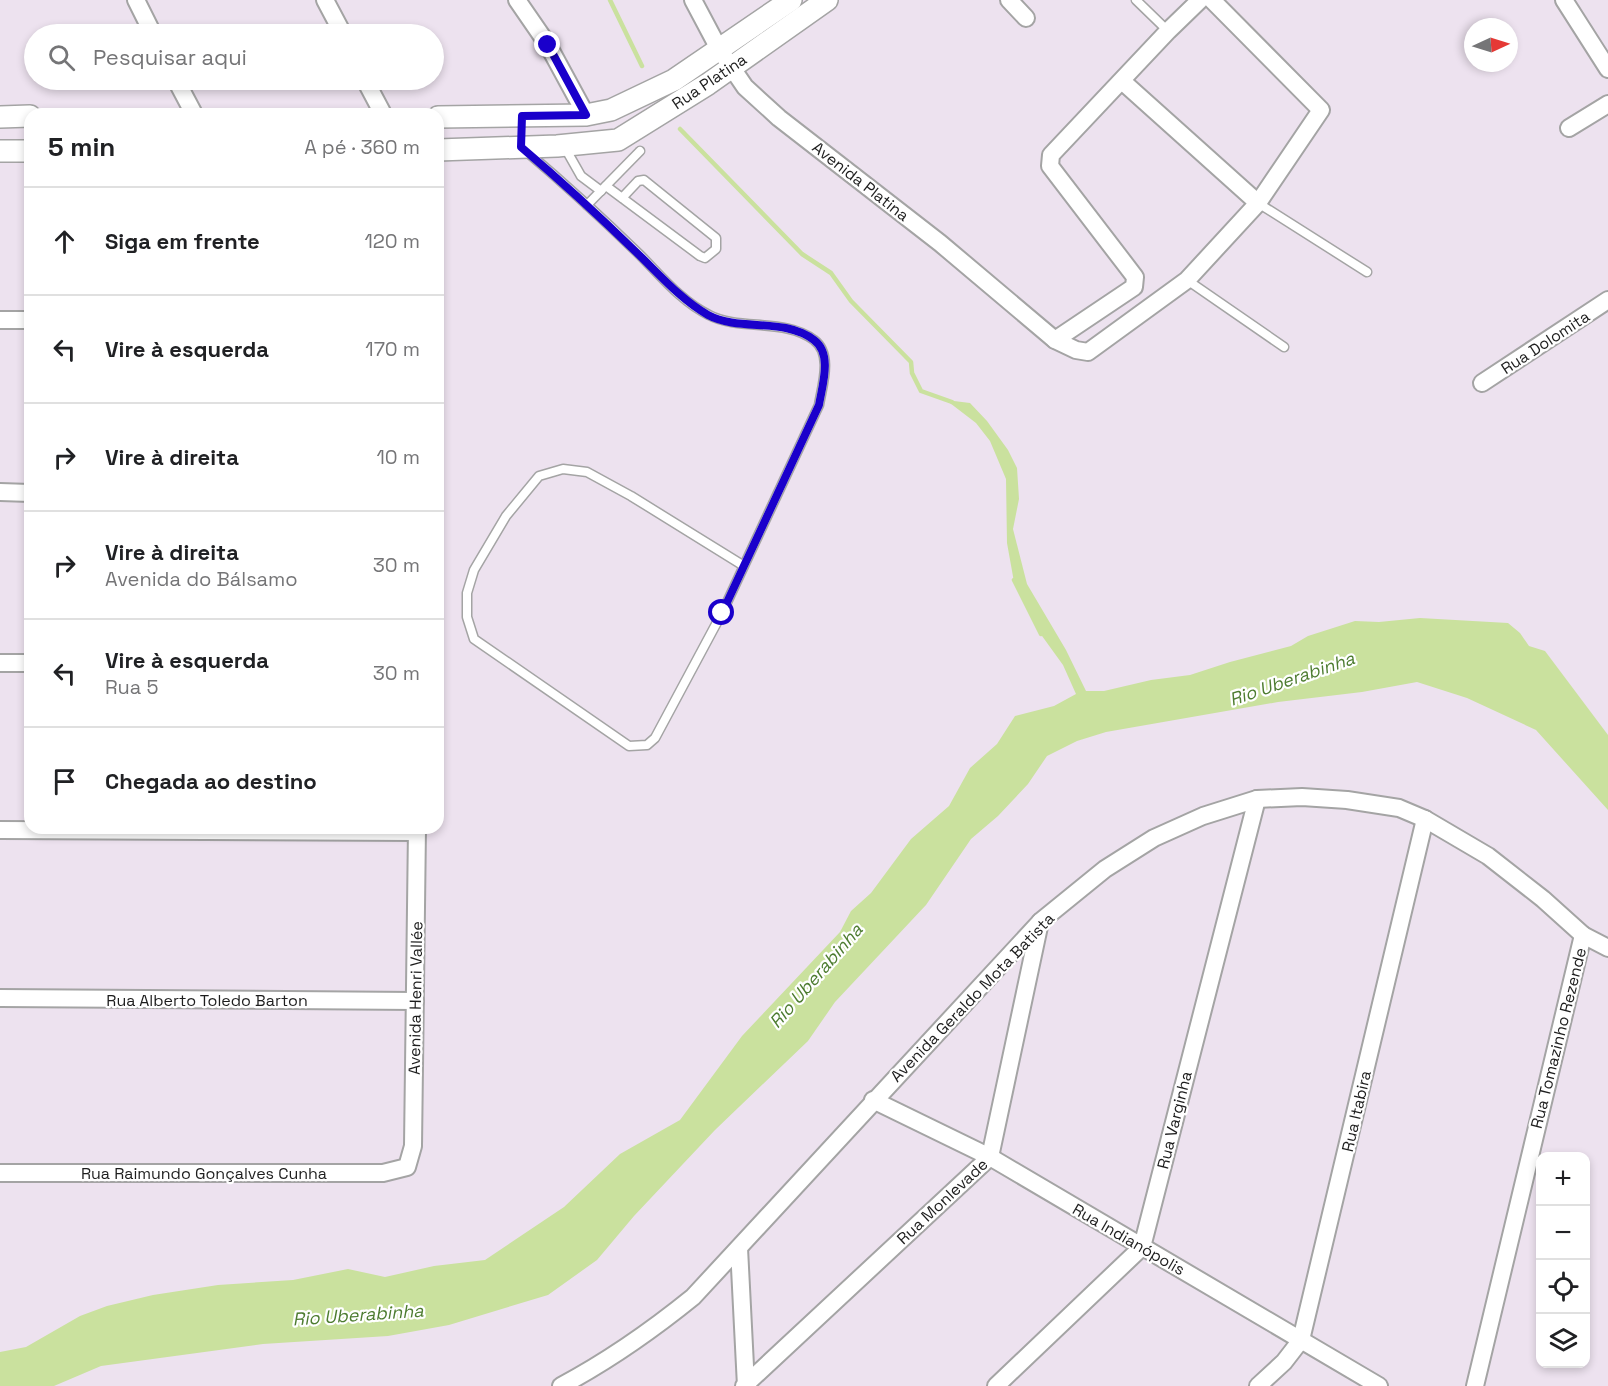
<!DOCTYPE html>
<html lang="pt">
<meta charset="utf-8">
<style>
body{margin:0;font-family:"Space Grotesk",sans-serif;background:#f2f2f2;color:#202124}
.controls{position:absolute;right:18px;bottom:18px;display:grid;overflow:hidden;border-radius:12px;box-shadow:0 3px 9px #0003}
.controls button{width:54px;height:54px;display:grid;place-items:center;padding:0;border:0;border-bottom:2px solid #e0e0e0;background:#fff;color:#202124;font:30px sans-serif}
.compass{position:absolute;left:1464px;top:18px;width:54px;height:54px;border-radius:50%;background:#fff;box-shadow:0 3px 9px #0003;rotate:86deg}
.stop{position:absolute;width:18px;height:18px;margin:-14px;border:4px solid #1a00cb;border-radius:50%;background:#fff}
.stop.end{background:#1a00cb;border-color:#fff;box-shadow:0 2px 6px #0008}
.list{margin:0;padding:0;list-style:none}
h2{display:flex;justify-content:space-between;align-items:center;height:78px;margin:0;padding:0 24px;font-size:26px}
h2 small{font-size:20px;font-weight:400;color:#757577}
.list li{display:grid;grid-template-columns:39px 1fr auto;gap:18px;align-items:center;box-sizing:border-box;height:108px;padding:0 24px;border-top:2px solid #e0e0e0}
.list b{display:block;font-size:22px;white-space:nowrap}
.list p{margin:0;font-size:20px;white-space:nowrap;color:#757577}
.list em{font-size:20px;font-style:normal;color:#757577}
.icon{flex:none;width:33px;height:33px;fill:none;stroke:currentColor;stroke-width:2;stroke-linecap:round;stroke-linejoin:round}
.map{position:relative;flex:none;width:1608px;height:1386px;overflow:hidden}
.search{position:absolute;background:#fff;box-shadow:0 3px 9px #0003;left:24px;top:24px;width:420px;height:66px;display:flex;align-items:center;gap:15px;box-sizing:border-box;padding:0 21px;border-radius:33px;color:#757577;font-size:22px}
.panel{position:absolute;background:#fff;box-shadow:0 3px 9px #0003;left:24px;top:108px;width:420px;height:726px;border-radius:18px}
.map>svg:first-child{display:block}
.water{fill:#cae19e}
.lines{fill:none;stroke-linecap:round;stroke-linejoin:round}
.stream{stroke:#cae19e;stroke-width:4.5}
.service-casing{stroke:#a4a4a4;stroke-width:11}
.minor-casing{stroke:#a4a4a4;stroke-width:20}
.tertiary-casing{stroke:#a4a4a4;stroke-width:24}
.service{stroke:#fff;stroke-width:8}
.minor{stroke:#fff;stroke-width:16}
.tertiary{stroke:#fff;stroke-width:21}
.route{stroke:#1a00cb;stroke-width:8}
.labels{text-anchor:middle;stroke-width:4.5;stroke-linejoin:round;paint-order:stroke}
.street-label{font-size:16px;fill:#1d1d1d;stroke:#fff}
.water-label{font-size:18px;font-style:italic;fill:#4d7c30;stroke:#fff}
</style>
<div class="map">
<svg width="1608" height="1386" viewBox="0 0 1608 1386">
<rect width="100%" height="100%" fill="#ede2ef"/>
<path class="water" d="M946,400L970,403L987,421L1008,450L1017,468L1019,499L1013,529L1027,584L1066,650L1086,691H1104L1151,680L1190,675L1230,662L1291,646L1308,636L1355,621L1379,622L1420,618L1508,623L1520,633L1529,646L1545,651L1608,735V810L1536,730L1467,698L1417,682L1362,692L1278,702L1106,732L1077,741L1047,756L1028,784L998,816L971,839L926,905L835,1002L808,1041L715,1130L634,1216L597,1260L548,1295L449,1325L388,1336L263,1344L101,1366L54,1386H0V1352L26,1347L80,1316L107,1306L153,1295L218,1285L293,1280L348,1269L385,1277L434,1266L485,1260L564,1207L620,1154L680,1120L742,1036L840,932L851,911L871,893L911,839L949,806L970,768L997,744L1015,716L1054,706L1076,694L1063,665L1037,629L1014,582L1007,543L1006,479L990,441L976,423Z"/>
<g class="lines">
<g class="stream">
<path d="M610,0L642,66"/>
<path d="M680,129L802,254L831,273L851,301L911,362L912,373L921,391L952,402"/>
<path d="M1014,580L1041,634"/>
</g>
<defs>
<g id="service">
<path d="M1136,0L1168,31"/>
<path d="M564,146L581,176L601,191"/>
<path d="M526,151C565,184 603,219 640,255C661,276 682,302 709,315C739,331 786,318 814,340C833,354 822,386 819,405L722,613L655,738L647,745L629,746L474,639L467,617V593L474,570L506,516L539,476L563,469L587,472L631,496L744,566"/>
<path d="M606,186L700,256L705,258L716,249V238L644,180L638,181L622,198"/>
<path d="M1258,203L1367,272"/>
<path d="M587,205L640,151"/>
<path d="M1187,280L1284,347"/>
</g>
<g id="minor">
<path d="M136,0L153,34"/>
<path d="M325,0L343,34"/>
<path d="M517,0L548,45L586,115"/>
<path d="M693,0L719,49L745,87L779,118L940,243L1055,340L1076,350L1088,352L1187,280L1258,203L1321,110L1212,0"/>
<path d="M1009,0L1026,18"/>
<path d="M1564,0L1608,69"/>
<path d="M176,80L194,114"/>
<path d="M365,80L383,114"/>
<path d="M1122,81L1258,203"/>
<path d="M1569,128L1608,104"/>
<path d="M0,320H30"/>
<path d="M1055,340L1134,287L1135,277L1050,166L1051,155L1168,31L1200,0"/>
<path d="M1482,383L1608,300"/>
<path d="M0,492L30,493"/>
<path d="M0,663H30"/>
<path d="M0,830L417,832"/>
<path d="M0,998L415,1001"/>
<path d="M873,1100L990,1157L1379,1386"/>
<path d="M0,1173H383L407,1167L413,1146L417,828"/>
<path d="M739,1248L746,1386"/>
<path d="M561,1386C608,1361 651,1331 693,1297L1041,921L1105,869L1154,838L1203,816L1257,799L1302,797L1347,800L1399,808L1425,819L1488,856L1543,899L1583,935L1608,948"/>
<path d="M744,1386L990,1157L1040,922"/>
<path d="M996,1386L1142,1247L1257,799"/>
<path d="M1258,1386L1284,1362L1301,1340L1425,819"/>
<path d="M1475,1386L1583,935"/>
</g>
<g id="tertiary">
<path d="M0,117L30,116"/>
<path d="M438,117L586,115L611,110L674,80L791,0"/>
<path d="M438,150L557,146L618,140L708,84L827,0"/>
<path d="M0,151H30"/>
</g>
</defs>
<use href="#service" class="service-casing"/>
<use href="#minor" class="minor-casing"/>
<use href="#tertiary" class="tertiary-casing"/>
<use href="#service" class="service"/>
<use href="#minor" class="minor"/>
<use href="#tertiary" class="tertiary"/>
</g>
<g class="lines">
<path class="route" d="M548,45L586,115L522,116L521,147C561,181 599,216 636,252C658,273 681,300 708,315C740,332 784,317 814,340C833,354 822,386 819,405L722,613"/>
</g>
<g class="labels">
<g class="street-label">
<text transform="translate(709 81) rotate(-34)" y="6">Rua Platina</text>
<text transform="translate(861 181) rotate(38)" y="6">Avenida Platina</text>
<text transform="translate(1545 342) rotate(-33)" y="6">Rua Dolomita</text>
<text transform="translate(972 997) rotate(-46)" y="6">Avenida Geraldo Mota Batista</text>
<text transform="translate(415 998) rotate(-89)" y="6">Avenida Henri Vallée</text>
<text x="207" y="1006">Rua Alberto Toledo Barton</text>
<text transform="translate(1558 1038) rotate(-76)" y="6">Rua Tomazinho Rezende</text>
<text transform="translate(1356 1111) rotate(-77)" y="6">Rua Itabira</text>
<text transform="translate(1174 1120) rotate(-76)" y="6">Rua Varginha</text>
<text x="204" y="1179">Rua Raimundo Gonçalves Cunha</text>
<text transform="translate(942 1201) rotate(-43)" y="6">Rua Monlevade</text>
<text transform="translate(1129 1239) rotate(30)" y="6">Rua Indianópolis</text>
</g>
<g class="water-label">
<text transform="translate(1292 679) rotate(-19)" y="6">Rio Uberabinha</text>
<text transform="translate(816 976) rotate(-49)" y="6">Rio Uberabinha</text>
<text transform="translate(358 1315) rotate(-4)" y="6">Rio Uberabinha</text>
</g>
</g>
</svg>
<div class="controls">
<button>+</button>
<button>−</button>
<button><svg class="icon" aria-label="locate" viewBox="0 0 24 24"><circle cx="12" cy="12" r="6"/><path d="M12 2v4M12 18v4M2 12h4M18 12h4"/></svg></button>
<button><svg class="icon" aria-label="layers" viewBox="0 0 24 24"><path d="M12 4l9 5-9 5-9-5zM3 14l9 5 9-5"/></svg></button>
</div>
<svg class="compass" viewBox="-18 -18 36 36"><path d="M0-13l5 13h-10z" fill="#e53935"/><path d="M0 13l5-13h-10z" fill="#757577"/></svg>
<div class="stop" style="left:722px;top:613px"></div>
<div class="stop end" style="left:548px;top:45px"></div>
<div class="search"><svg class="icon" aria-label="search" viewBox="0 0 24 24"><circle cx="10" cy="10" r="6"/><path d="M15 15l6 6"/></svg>Pesquisar aqui</div>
<section class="panel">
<h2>5 min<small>A pé · 360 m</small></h2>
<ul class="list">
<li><svg class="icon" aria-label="ahead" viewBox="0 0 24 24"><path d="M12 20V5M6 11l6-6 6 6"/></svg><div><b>Siga em frente</b></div><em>120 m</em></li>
<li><svg class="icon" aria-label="left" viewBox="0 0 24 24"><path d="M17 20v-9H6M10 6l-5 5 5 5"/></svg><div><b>Vire à esquerda</b></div><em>170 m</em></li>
<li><svg class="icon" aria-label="right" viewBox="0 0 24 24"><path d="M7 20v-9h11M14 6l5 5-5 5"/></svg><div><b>Vire à direita</b></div><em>10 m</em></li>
<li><svg class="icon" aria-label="right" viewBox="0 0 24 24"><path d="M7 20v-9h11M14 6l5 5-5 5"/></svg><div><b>Vire à direita</b><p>Avenida do Bálsamo</p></div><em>30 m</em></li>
<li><svg class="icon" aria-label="left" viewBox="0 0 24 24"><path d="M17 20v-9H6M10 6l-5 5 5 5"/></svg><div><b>Vire à esquerda</b><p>Rua 5</p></div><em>30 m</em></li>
<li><svg class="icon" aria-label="arrive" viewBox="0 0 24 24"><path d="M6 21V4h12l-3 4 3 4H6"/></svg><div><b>Chegada ao destino</b></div></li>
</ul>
</section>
</div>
